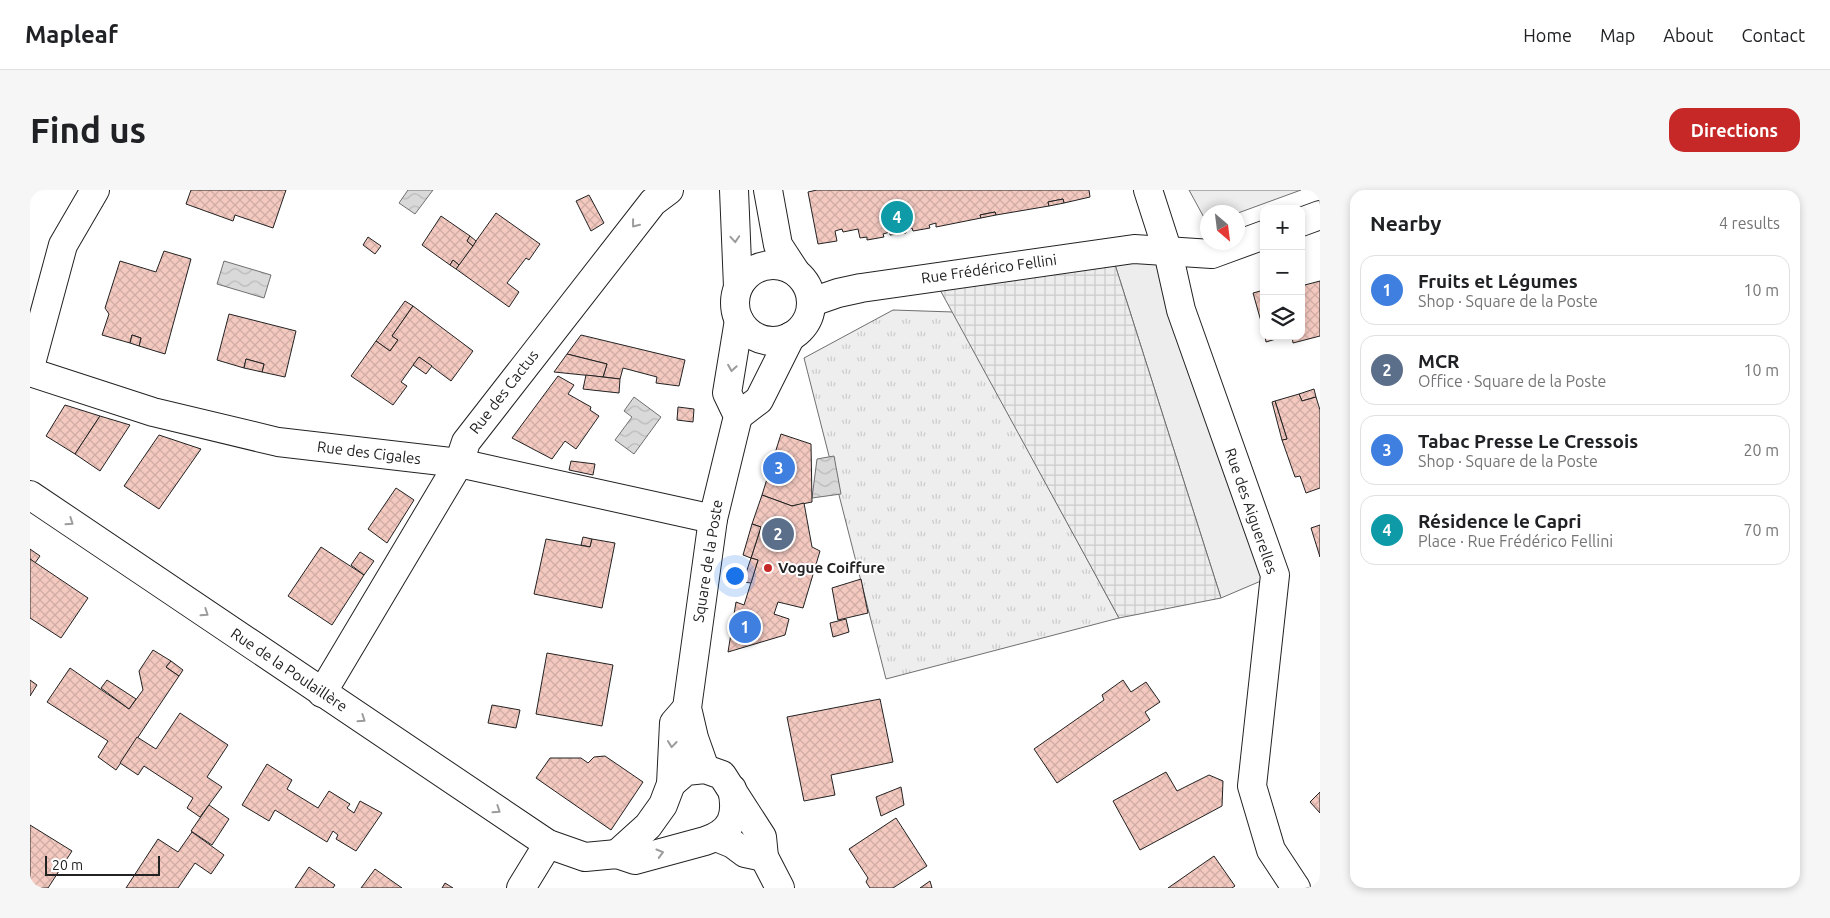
<!DOCTYPE html>
<meta charset="utf-8">
<style>
body{margin:0;font-family:Ubuntu,sans-serif;background:#f6f6f6;color:#202124}
.controls{position:absolute;right:15px;top:15px;display:grid;overflow:hidden;border-radius:10px;box-shadow:0 2px 8px #0003}
.controls button{width:45px;height:45px;display:grid;place-items:center;padding:0;border:0;border-bottom:1px solid #e0e0e0;background:#fff;color:#202124;font:25px sans-serif}
.compass{position:absolute;left:1170px;top:15px;width:45px;height:45px;border-radius:50%;background:#fff;box-shadow:0 2px 8px #0003;rotate:152deg}
.scale{position:absolute;left:15px;bottom:12px;width:115px;box-sizing:border-box;padding-left:5px;border:2px solid #222;border-top:0;font-size:14px;line-height:18px;white-space:nowrap;color:#222;-webkit-text-stroke:4px #fff;paint-order:stroke}
.you{position:absolute;left:704px;top:385px;width:18px;height:18px;margin:-12px;border:4px solid #fff;border-radius:50%;background:#1a73e8;box-shadow:0 0 0 8px #1a73e833}
.badge{display:grid;place-items:center;width:32px;height:32px;border-radius:50%;background:#c62828;color:#fff;font-size:16px;font-weight:700}
.pin{position:absolute;translate:-50% -50%;border:2px solid #fff;box-shadow:0 1px 5px #0006}
.list{margin:0;padding:0;list-style:none}
h2{display:flex;justify-content:space-between;align-items:center;height:65px;margin:0;padding:0 20px;font-size:21px}
h2 small{font-size:16px;font-weight:400;color:#757577}
.list li{display:grid;grid-template-columns:32px 1fr auto;gap:15px;align-items:center;box-sizing:border-box;height:70px;margin:0 10px 10px;padding:0 10px;border:1px solid #e0e0e0;border-radius:15px}
.list b{display:block;font-size:19px;white-space:nowrap}
.list p{margin:0;font-size:16px;white-space:nowrap;color:#757577}
.list em{font-size:16px;font-style:normal;color:#757577}
.icon{flex:none;width:28px;height:28px;fill:none;stroke:currentColor;stroke-width:2;stroke-linecap:round;stroke-linejoin:round}
.map{position:relative;flex:none;width:1290px;height:698px;overflow:hidden;border-radius:15px}
header{display:flex;align-items:center;gap:30px;box-sizing:border-box;height:70px;padding:0 25px;background:#fff;border-bottom:1px solid #e0e0e0}
header strong{font-size:24px}
nav{display:flex;gap:28px;margin-inline-start:auto;font-size:18px}
.intro{display:flex;align-items:center;justify-content:space-between;box-sizing:border-box;height:120px;padding:0 30px}
h1{margin:0;font-size:35px}
.button{padding:12px 22px;border-radius:15px;background:#c62828;color:#fff;font-size:18px;font-weight:700}
main{display:flex;gap:30px;padding:0 30px}
aside{flex:1;background:#fff;border-radius:15px;box-shadow:0 2px 8px #0003}
.map>svg:first-child{display:block}
.grass{fill:url(#grass-tufts);stroke:#6f6f6f}
.parking{fill:#ededed;stroke:#6f6f6f}
.plaza{fill:url(#plaza-grid);stroke:#6f6f6f}
.water{fill:url(#water-waves);stroke:#6f6f6f}
.building{fill:url(#building-cross-hatch);stroke:#222}
.lines{fill:none;stroke-linecap:round;stroke-linejoin:round}
.minor-casing{stroke:#222;stroke-width:30}
.minor{stroke:#fff;stroke-width:28}
.oneway{stroke:#9c9c9c}
.poi-dot{fill:#c62828;stroke:#fff;stroke-width:2}
.labels{text-anchor:middle;stroke-width:4;stroke-linejoin:round;paint-order:stroke}
.street-label{font-size:15px;fill:#222;stroke:#fff}
.poi-label{font-size:15px;font-weight:bold;fill:#222;stroke:#fff;text-anchor:start}
</style>
<header>
<strong>Mapleaf</strong>
<nav><a>Home</a><a>Map</a><a>About</a><a>Contact</a></nav>
</header>
<div class="intro"><h1>Find us</h1><a class="button">Directions</a></div>
<main>
<div class="map">
<svg width="1290" height="698" viewBox="0 0 1290 698">
<defs>
<pattern id="grass-tufts" width="24" height="20" patternUnits="userSpaceOnUse" patternTransform="scale(1.25)"><rect width="24" height="20" fill="#eee"/><path d="M3 7l-1-3M5 7V3M7 7l1-3M15 17l-1-3M17 17v-4M19 17l1-3" fill="none" stroke="#ccc"/></pattern>
<pattern id="plaza-grid" width="8" height="8" patternUnits="userSpaceOnUse" patternTransform="scale(1.25)"><rect width="8" height="8" fill="#ededed"/><path d="M0 4h8M4 0v8" fill="none" stroke="#cbcbcb"/></pattern>
<pattern id="water-waves" width="16" height="10" patternUnits="userSpaceOnUse" patternTransform="scale(1.25)"><rect width="16" height="10" fill="#d9d9d9"/><path d="M0 5q4-4 8 0t8 0" fill="none" stroke="#bababa"/></pattern>
<pattern id="building-cross-hatch" width="8" height="8" patternUnits="userSpaceOnUse" patternTransform="scale(1.25)"><rect width="8" height="8" fill="#f3c9c0"/><path d="M0 0l8 8M0 8l8-8" fill="none" stroke="#d0aca5"/></pattern>
</defs>
<rect width="100%" height="100%" fill="#fff"/>
<path class="grass" d="M863,120L923,122L1089,428L856,489L774,168Z"/>
<g class="parking">
<path d="M1159,0H1271L1208,23L1178,22L1177,33Z"/>
<path d="M1081,62L1141,76L1245,385L1191,408Z"/>
</g>
<path class="plaza" d="M1081,62L1191,408L1089,428L903,87Z"/>
<g class="water">
<path d="M378,0H403L385,24L369,13Z"/>
<path d="M194,71L241,85L234,108L187,94Z"/>
<path d="M604,207L631,227L604,264L585,250L602,227L594,221Z"/>
<path d="M804,266L811,304L782,308L787,269Z"/>
</g>
<g class="building">
<path d="M161,0H256L243,38L205,25L203,31L156,14Z"/>
<path d="M787,0H1059L1060,7L1034,13L1033,9L1018,12L1019,16L966,25L965,22L950,25L951,28L906,37V33L899,35L900,38L883,41L882,38L876,39V43L860,45V42L853,44L854,47L837,50V47L830,48L828,39L813,42L812,39L805,41L807,51L788,54L778,2Z"/>
<path d="M559,5L574,33L561,41L546,11Z"/>
<path d="M1033,9L1034,13L1019,16L1018,12Z"/>
<path d="M965,22L966,25L951,28L950,25Z"/>
<path d="M466,23L510,54L499,70L496,68L477,93L489,102L479,117L426,79Z"/>
<path d="M411,26L440,46L437,51L443,56L429,75L423,70L420,75L392,55Z"/>
<path d="M440,46L446,51L443,56L437,51Z"/>
<path d="M338,47L351,56L345,64L333,55Z"/>
<path d="M134,61L161,69L135,164L109,156L111,148L102,145L100,153L72,145L79,124L75,118L90,71L126,82Z"/>
<path d="M423,70L429,75L426,79L420,75Z"/>
<path d="M1290,91V146L1263,153L1262,146H1271V96Z"/>
<path d="M1234,100V142L1223,103Z"/>
<path d="M375,111L383,116L362,146L368,150L360,161L346,151Z"/>
<path d="M383,116L443,161L421,191L389,167L371,192L377,196L363,215L321,186L346,151L360,161L368,150L362,146Z"/>
<path d="M199,124L266,141L255,187L232,182L234,174L216,169L214,178L187,170Z"/>
<path d="M102,145L111,148L109,156L100,153Z"/>
<path d="M551,145L655,170L649,196L626,193L627,187L593,178L590,189L573,187L577,174L537,164Z"/>
<path d="M1235,146H1256L1236,152Z"/>
<path d="M537,164L577,174L573,187L524,182Z"/>
<path d="M389,167L402,176L396,184L383,175Z"/>
<path d="M216,169L234,174L232,182L214,178Z"/>
<path d="M556,185L590,189L589,203L553,199Z"/>
<path d="M528,186L544,195L538,204L561,217L560,220L569,226L546,259L535,251L522,269L482,248Z"/>
<path d="M1284,199L1286,207L1272,211L1269,204Z"/>
<path d="M1269,204L1272,211L1286,207L1290,220V298L1276,303L1270,286L1265,287L1252,250L1257,249L1245,211Z"/>
<path d="M1245,211L1257,249L1252,250L1242,212Z"/>
<path d="M35,215L70,226L45,264L16,246Z"/>
<path d="M648,217L664,219L663,232L647,230Z"/>
<path d="M70,226L100,235L70,281L45,264Z"/>
<path d="M751,244L781,254L782,312L762,316L732,305Z"/>
<path d="M129,245L171,259L129,319L94,296Z"/>
<path d="M541,271L565,274L563,285L539,280Z"/>
<path d="M366,298L384,310L357,353L338,339Z"/>
<path d="M732,305L762,316L774,313L782,357L790,361L773,418L748,412L744,424L759,429L755,445L698,462L706,412L714,415L728,370L721,368L731,337L722,334Z"/>
<path d="M722,334L731,337L721,368L713,365Z"/>
<path d="M1290,335V367L1281,338Z"/>
<path d="M553,347L562,349L560,357L551,355Z"/>
<path d="M516,349L560,357L562,349L585,353L572,418L504,404Z"/>
<path d="M291,357L334,385L302,435L258,406Z"/>
<path d="M0,359L10,366L5,373L0,369Z"/>
<path d="M330,362L344,371L334,385L321,375Z"/>
<path d="M721,368L728,370L721,393L713,392Z"/>
<path d="M0,369L58,408L31,448L0,428Z"/>
<path d="M831,389L838,423L808,430L802,398Z"/>
<path d="M816,429L819,442L803,447L800,433Z"/>
<path d="M123,460L141,471L136,477L149,486L86,580L68,567L78,551L17,512L40,478L99,519L113,500L109,481Z"/>
<path d="M517,463L583,475L572,536L506,524Z"/>
<path d="M141,471L153,480L149,486L136,477Z"/>
<path d="M0,490L7,495L0,506Z"/>
<path d="M77,490L106,509L99,519L71,498Z"/>
<path d="M1093,490L1101,502L1116,492L1130,512L1115,522L1120,530L1027,593L1004,559L1074,510L1072,505Z"/>
<path d="M850,509L863,572L801,585L805,605L774,611L757,527Z"/>
<path d="M462,515L490,520L486,538L458,533Z"/>
<path d="M150,523L198,555L177,587L192,597L170,627L157,618L163,608L114,576L108,585L90,573L107,547L126,559Z"/>
<path d="M575,566L613,592L581,640L506,588L520,568H551L558,573L564,567Z"/>
<path d="M237,574L262,590L257,599L288,618L299,601L320,614L317,618L324,623L330,611L352,623L326,661L306,649L308,645L303,641L297,652L245,620L239,631L212,615Z"/>
<path d="M1136,582L1147,601L1179,585L1193,591L1192,616L1110,660L1083,611Z"/>
<path d="M871,597L874,615L851,626L846,607Z"/>
<path d="M1290,602V623L1280,612Z"/>
<path d="M179,615L199,629L182,655L161,641Z"/>
<path d="M866,628L897,676L863,698H840L836,692L838,688L819,659Z"/>
<path d="M0,635L42,661L18,698H0Z"/>
<path d="M162,642L194,665L181,684L165,673L148,698H96L128,649L148,662Z"/>
<path d="M1184,666L1205,696L1202,698H1138Z"/>
<path d="M279,677L305,695L303,698H265Z"/>
<path d="M345,679L372,698H331Z"/>
<path d="M900,691L902,698H890Z"/>
<path d="M415,693L423,698H412Z"/>
</g>
<g class="lines">
<defs>
<g id="minor">
<path d="M704,0L708,97"/>
<path d="M738,0L748,55L765,81"/>
<path d="M1118,0L1138,62L1151,120L1245,385L1222,596L1241,660L1266,698"/>
<path d="M1271,32L1290,25"/>
<circle cx="743" cy="113" r="38"/>
<path d="M782,112L808,103L831,98L1104,59L1182,64L1234,45"/>
<path d="M0,177L33,55L65,0"/>
<path d="M0,182L123,222L248,252L429,273L683,329"/>
<path d="M708,226L729,210L761,146"/>
<path d="M0,305L518,654L555,667L587,664L605,670L675,651C702,642 708,626 702,599"/>
<path d="M292,503L429,273L436,252L623,12L639,0"/>
<path d="M675,579L664,548L657,518L683,329L708,226L697,203L709,130"/>
<path d="M641,594L656,581L675,579L692,585L732,647L734,667L750,698"/>
<path d="M686,647L703,654L715,663L734,667"/>
<path d="M587,664L618,636L633,615L641,594L644,533L657,518"/>
<path d="M491,698L518,654"/>
</g>
</defs>
<use href="#minor" class="minor-casing"/>
<use href="#minor" class="minor"/>
</g>
<defs><path id="oneway-chevron" d="M-2-3.5L2.5 0L-2 3.5" fill="none" stroke-width="1.6" stroke-linecap="round" stroke-linejoin="round" transform="scale(1.25)"/></defs>
<g class="oneway">
<use href="#oneway-chevron" transform="translate(605 34) rotate(128)"/>
<use href="#oneway-chevron" transform="translate(705 49) rotate(86)"/>
<use href="#oneway-chevron" transform="translate(702 178) rotate(99)"/>
<use href="#oneway-chevron" transform="translate(40 332) rotate(34)"/>
<use href="#oneway-chevron" transform="translate(175 423) rotate(34)"/>
<use href="#oneway-chevron" transform="translate(332 529) rotate(34)"/>
<use href="#oneway-chevron" transform="translate(642 554) rotate(96)"/>
<use href="#oneway-chevron" transform="translate(467 620) rotate(34)"/>
<use href="#oneway-chevron" transform="translate(630 663) rotate(-16)"/>
</g>
<circle class="poi-dot" cx="738" cy="378" r="5"/>
<g class="labels">
<g class="street-label">
<text transform="translate(959 79) rotate(-8)" y="5">Rue Frédérico Fellini</text>
<text transform="translate(474 202) rotate(-52)" y="5">Rue des Cactus</text>
<text transform="translate(339 263) rotate(7)" y="5">Rue des Cigales</text>
<text transform="translate(1221 321) rotate(71)" y="5">Rue des Aiguerelles</text>
<text transform="translate(678 371) rotate(-81)" y="5">Square de la Poste</text>
<text transform="translate(259 480) rotate(34)" y="5">Rue de la Poulaillère</text>
</g>
<g class="poi-label">
<text x="748" y="383">Vogue Coiffure</text>
</g>
</g>
</svg>
<div class="controls">
<button>+</button>
<button>−</button>
<button><svg class="icon" aria-label="layers" viewBox="0 0 24 24"><path d="M12 4l9 5-9 5-9-5zM3 14l9 5 9-5"/></svg></button>
</div>
<svg class="compass" viewBox="-18 -18 36 36"><path d="M0-13l5 13h-10z" fill="#e53935"/><path d="M0 13l5-13h-10z" fill="#757577"/></svg>
<div class="scale">20 m</div>
<div class="you"></div>
<div class="pin badge" style="left:715px;top:437px;background:#3f7fe0">1</div>
<div class="pin badge" style="left:748px;top:344px;background:#5c6f8a">2</div>
<div class="pin badge" style="left:749px;top:278px;background:#3f7fe0">3</div>
<div class="pin badge" style="left:867px;top:27px;background:#0f9aa8">4</div>
</div>
<aside>
<h2>Nearby<small>4 results</small></h2>
<ul class="list">
<li><span class="badge" style="background:#3f7fe0">1</span><div><b>Fruits et Légumes</b><p>Shop · Square de la Poste</p></div><em>10 m</em></li>
<li><span class="badge" style="background:#5c6f8a">2</span><div><b>MCR</b><p>Office · Square de la Poste</p></div><em>10 m</em></li>
<li><span class="badge" style="background:#3f7fe0">3</span><div><b>Tabac Presse Le Cressois</b><p>Shop · Square de la Poste</p></div><em>20 m</em></li>
<li><span class="badge" style="background:#0f9aa8">4</span><div><b>Résidence le Capri</b><p>Place · Rue Frédérico Fellini</p></div><em>70 m</em></li>
</ul>
</aside>
</main>
